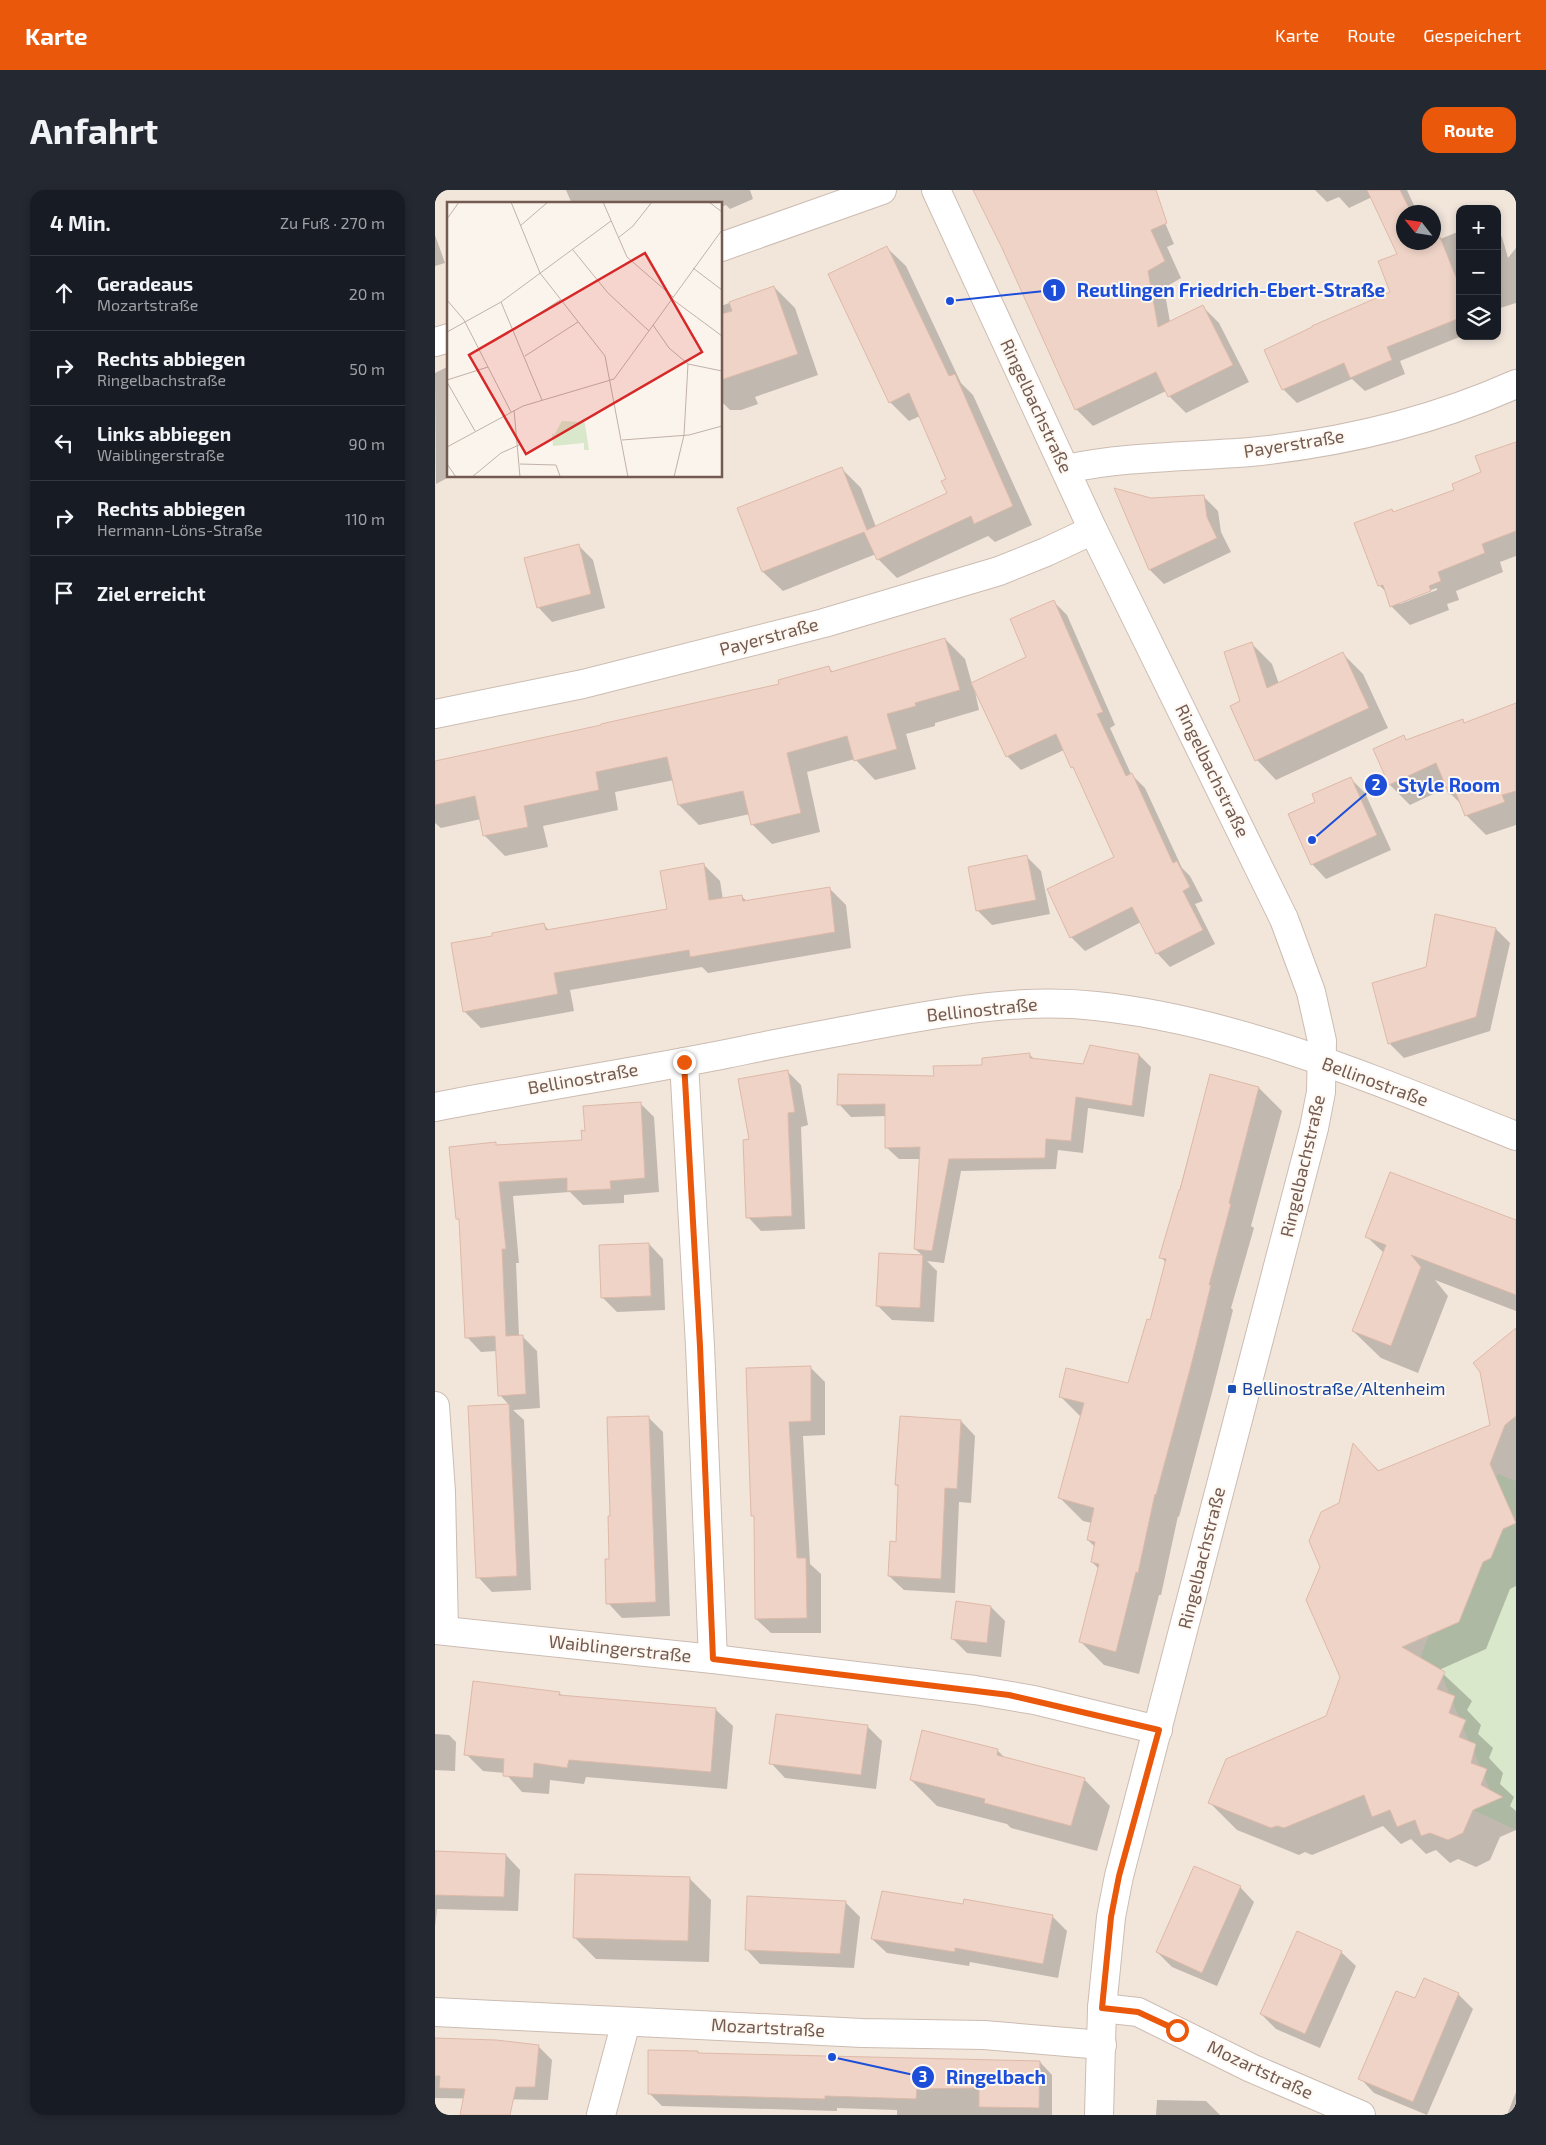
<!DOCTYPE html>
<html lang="de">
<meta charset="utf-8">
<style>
body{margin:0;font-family:"Exo 2",sans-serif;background:#242831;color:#f1f3f6}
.controls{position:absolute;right:15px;top:15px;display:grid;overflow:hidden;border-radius:10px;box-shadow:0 2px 8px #0003}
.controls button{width:45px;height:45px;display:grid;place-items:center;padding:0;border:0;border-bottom:1px solid #363941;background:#171b24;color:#f1f3f6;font:25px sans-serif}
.compass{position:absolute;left:961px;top:15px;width:45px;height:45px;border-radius:50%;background:#171b24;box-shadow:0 2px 8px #0003;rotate:300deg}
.stop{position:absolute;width:15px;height:15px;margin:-11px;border:4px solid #ea580c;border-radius:50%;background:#fff}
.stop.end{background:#ea580c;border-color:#fff;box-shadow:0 1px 5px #0008}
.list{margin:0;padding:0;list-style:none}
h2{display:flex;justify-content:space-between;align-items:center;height:65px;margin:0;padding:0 20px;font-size:21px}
h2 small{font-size:16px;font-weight:400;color:#9ea1a6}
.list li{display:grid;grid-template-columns:32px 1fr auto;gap:15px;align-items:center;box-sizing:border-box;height:75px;padding:0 20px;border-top:1px solid #363941}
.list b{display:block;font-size:19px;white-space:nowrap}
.list p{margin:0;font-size:16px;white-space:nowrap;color:#9ea1a6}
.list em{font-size:16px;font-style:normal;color:#9ea1a6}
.icon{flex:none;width:28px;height:28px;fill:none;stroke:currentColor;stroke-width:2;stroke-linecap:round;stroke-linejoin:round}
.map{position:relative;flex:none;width:1081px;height:1925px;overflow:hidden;border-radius:15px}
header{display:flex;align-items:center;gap:30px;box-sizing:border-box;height:70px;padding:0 25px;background:#ea580c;color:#fff}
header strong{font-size:24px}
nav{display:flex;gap:28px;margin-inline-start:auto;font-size:18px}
.intro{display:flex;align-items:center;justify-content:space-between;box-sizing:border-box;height:120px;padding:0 30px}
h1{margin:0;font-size:35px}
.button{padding:12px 22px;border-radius:15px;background:#ea580c;color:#fff;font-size:18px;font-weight:700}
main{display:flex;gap:30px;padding:0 30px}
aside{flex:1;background:#171b24;border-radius:15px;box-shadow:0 2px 8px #0003}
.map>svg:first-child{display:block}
.residential{fill:#f2e6db;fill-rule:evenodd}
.green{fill:#d9e8cb}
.shadow{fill:#0003;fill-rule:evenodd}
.building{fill:#eed3c6;stroke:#deb9a8}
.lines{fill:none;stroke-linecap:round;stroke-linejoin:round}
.minor-casing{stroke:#ccbcb2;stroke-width:30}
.minor{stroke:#fff;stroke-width:28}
.route{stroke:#ea580c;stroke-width:6}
.transit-dot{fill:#1a4fb4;stroke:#fef8f2;stroke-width:2}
.labels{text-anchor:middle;stroke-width:4;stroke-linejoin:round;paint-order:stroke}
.street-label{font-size:18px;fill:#745b51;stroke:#fef8f2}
.transit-label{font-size:18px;fill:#164399;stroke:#fef8f2;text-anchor:start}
.inset-road{fill:none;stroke:#c1b2a9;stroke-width:1}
.view{fill:#d62828;fill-opacity:0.15;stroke:#d62828;stroke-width:2.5}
.inset-edge{fill:none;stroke:#745b51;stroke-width:2.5}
.leader{fill:none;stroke:#1d4ed8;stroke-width:2}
.callout-dot{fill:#1d4ed8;stroke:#fef8f2;stroke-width:2}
.mark-label{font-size:15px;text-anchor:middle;font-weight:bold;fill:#fff}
.callout-label{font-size:19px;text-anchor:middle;font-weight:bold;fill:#1d4ed8;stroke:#fef8f2;stroke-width:4;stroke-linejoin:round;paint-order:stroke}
</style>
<header>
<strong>Karte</strong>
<nav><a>Karte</a><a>Route</a><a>Gespeichert</a></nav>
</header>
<div class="intro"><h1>Anfahrt</h1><a class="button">Route</a></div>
<main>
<aside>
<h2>4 Min.<small>Zu Fuß · 270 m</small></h2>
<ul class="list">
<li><svg class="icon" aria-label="ahead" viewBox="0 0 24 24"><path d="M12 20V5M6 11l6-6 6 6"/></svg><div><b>Geradeaus</b><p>Mozartstraße</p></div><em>20 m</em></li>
<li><svg class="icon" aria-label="right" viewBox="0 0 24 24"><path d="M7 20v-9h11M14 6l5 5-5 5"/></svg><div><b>Rechts abbiegen</b><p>Ringelbachstraße</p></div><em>50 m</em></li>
<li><svg class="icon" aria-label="left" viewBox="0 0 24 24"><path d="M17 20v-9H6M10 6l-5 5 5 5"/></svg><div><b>Links abbiegen</b><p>Waiblingerstraße</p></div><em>90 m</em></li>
<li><svg class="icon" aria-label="right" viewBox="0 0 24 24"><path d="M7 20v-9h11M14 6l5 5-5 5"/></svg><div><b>Rechts abbiegen</b><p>Hermann-Löns-Straße</p></div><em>110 m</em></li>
<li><svg class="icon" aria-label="arrive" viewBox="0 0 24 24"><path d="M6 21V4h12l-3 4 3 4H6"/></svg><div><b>Ziel erreicht</b></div></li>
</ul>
</aside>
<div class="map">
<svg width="1081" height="1925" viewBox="0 0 1081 1925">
<rect width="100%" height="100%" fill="#fbf4ec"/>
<path class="residential" d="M0,0H1081V1925H0ZM14,14H286V286H14ZM1025,19H1062V146H1025ZM968,22H998V52H968Z"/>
<path class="green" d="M1063,1284L1081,1291V1640L1038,1620L1059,1611L1063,1604L1055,1600L1049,1586L1052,1579L1045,1576L1039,1562L1041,1554L1034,1551L1028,1537L1031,1530L1024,1527L1008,1488L1010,1482L983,1474L996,1440L1003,1442L1024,1432L1048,1372L1056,1367L1068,1339L1081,1333L1061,1288Z"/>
<g class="shadow">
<path d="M131,0H315L318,9L295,19L291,15L286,17V14H137Z"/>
<path d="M546,0H716L739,54L732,57L746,88L729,98L735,132L767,116L784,133L814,192L751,223L734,206L731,201L658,236L641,219Z"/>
<path d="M880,0H972L982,22H968V52H998L1025,41V146H1027L965,171L970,184L930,201L917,189L862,213L848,199L957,103L963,65L937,7L914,18L904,7L892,12Z"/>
<path d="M1062,42L1067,47L1073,68L1081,58V113L1062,119Z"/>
<path d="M0,45L10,73L0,76Z"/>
<path d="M451,57L471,76L526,193L538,205L597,335L560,352L553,346L462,388L443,369L441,364L348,401L328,382L306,326L407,279L426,298L441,337L513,303V290L485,226L474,231L455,212Z"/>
<path d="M339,97L360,118L383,185L320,207L323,214L306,220H295L286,211V116Z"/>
<path d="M14,176V286H16L1,294L0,183Z"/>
<path d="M1081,258V366L1065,372L1068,382L1021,401L1024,410L1012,414L1014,420L975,435L956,416L952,403L944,395L956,320L959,323L1020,301ZM1002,398V400L965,414L963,412Z"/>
<path d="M681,300L716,309L768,306L783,321L786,342L796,362L729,394L715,380Z"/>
<path d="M144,356L158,370L170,418L117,432L103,417Z"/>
<path d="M618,411L632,425L680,535L675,538L696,584L710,598L747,678L755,686L768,711L760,714L780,754L735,777L722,763L706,732L650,761L636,747L681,667L642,581L637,577L629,560L586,580L572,566L539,497L544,520L500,533V536L471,544L481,579L440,590L420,569L372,582L385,642L337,654L317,634L315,624L264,635L244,615L239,590L180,602L183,620L108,636L113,657L70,666L50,646L46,629L6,638L0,633V572L346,495L394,478L398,482L510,449L530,469L537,494L593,468Z"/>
<path d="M817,454L837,474L844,494L908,464L928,484L953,538L841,590L822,570L796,516L806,512Z"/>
<path d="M1081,514V635L1051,645L1031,625L1026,614L1015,603L1013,597L975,615L955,595L968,546L973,551L1028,531L1030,533Z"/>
<path d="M915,588L930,603L956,660L891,689L877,674L882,613Z"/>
<path d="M591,666L606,681L615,724L557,735L542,720Z"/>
<path d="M268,674L285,691L288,710L307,707L312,711L394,698L411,715L416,758L273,783L267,777L135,800L139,821L46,838L29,821L59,747L109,735L115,741L233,720Z"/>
<path d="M1061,739L1075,753L1055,841L969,868L954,853L992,778Z"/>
<path d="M594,864L600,870L649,875L704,865L716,877L709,927L653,918L648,963L623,960L621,979L526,981L509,1073L492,1071L502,1081L499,1132L457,1130L442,1115L488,1066L480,1059L486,969H464L451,957L452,926L416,927L404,914Z"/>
<path d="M352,881L366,895L373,935L366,937L370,1039L326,1041L313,1027L316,951Z"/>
<path d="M776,885L824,898L847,921L816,1036L819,1038L796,1118L798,1120L779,1195L744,1327L743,1326L726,1405H724L704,1484L669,1475L646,1452L664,1379L657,1372L660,1357L653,1350L657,1333L648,1331L625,1308L646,1227L625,1206L694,1195L716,1131L731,1073L726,1067Z"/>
<path d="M205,913L219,927L224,1002L189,1005V1013L148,1015L135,1002L78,1006L84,1073H81L84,1146H87L102,1161L105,1218L78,1220L89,1230L96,1400L57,1402L43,1387L35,1217L75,1216L65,1205L62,1161L46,1162L32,1147L26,1032L23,1029L60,954L62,956L148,951L151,942Z"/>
<path d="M1081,1031V1121L1000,1090L1013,1106L983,1183L946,1168L918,1141L949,1063L931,1046Z"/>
<path d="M214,1054L228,1069L230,1120L182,1122L167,1107Z"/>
<path d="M1081,1140V1396L1075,1399L1051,1459L1004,1480L1037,1511L1032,1520L1046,1535L1043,1544L1058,1558L1054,1568L1068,1583L1065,1594L1079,1607L1075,1616L1081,1621V1640L1065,1647L1055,1670L1041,1677L1023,1669L1015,1673L1001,1660L991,1664L976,1649L966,1654L948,1636L877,1665L870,1662L864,1665L802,1640L774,1612L892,1527L906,1487L886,1377L905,1314L918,1255L945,1282L1056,1236Z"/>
<path d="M375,1177L390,1192V1245L368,1246L375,1374L386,1384V1443H336L321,1429L320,1328L317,1325Z"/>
<path d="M213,1227L228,1242L235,1426L187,1428L173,1413L177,1327Z"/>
<path d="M526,1231L540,1246L536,1313L524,1312L520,1403L469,1400L454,1386L462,1353L464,1297L461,1295Z"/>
<path d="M556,1417L570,1431L566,1467L532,1463L517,1448Z"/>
<path d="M124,1503L128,1506L280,1519L298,1536L292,1599L151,1587L149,1594L115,1590L114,1604L87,1602L70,1583L48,1581L31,1564Z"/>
<path d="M432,1536L447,1551L441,1599L350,1588L336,1573Z"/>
<path d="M0,1544L14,1545L21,1552L20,1581L0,1580Z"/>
<path d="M562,1560L570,1568L649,1589L675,1616L662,1661L576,1638L572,1634L502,1616L476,1590Z"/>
<path d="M0,1663L71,1665L85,1680L83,1721L2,1719L0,1737Z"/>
<path d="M254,1688L276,1710L274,1772L161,1769L139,1747Z"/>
<path d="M805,1697L819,1712L782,1796L737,1777L722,1762Z"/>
<path d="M410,1712L425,1727L419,1778L325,1774L311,1759Z"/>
<path d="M529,1716L617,1726L632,1741L623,1788L535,1772L534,1776L452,1763L437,1749Z"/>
<path d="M906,1762L921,1776L885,1858L841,1839L826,1824Z"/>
<path d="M1023,1804L1038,1819L992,1925L939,1903L925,1888L980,1810Z"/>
<path d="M0,1849L104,1857L117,1870L113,1910L0,1908Z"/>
<path d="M262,1862L265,1865L605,1872L617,1885V1925H462V1920L402,1918V1921L227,1916L214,1903Z"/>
<path d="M1081,1902V1925H1072Z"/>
<path d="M722,1910L771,1911L785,1925H721Z"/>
</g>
<g class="building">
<path d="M538,0H721L732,33L716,40L730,71L713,81L723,137L768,115L798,175L733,207L721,182L640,220L567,58Z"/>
<path d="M932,0H965L976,22H968V52H998V50L1005,47L1025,97V128L952,157L957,170L915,188L909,173L847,200L829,160L877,137V136L955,102L943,71L962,64Z"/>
<path d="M452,56L514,186L520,184L578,316L539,334L536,326L442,370L429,342L327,382L302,318L407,277L432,340L512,303L506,291L511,289L474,203L454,213L393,84Z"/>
<path d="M339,96L363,164L286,190V124L297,121L294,112Z"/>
<path d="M1081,252V341L1047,354L1050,363L1003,382L1006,391L994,396L996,401L955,417L948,395L943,396L919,333L957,319L958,322L1019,300L1017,294L1046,282L1040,266Z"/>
<path d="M679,298L716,308L769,305L772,327L782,348L714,380Z"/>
<path d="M144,354L156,404L102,418L89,368Z"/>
<path d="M619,410L668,522L662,524L691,586L697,583L738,673L742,671L755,697L748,701L768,740L721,764L697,717L635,748L612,699L679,667L638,577L636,578L621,544L571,567L536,493L591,467L575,429Z"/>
<path d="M510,448L525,500L480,513L481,516L452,524L462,559L419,571L412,546L352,563L366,623L316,635L308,601L243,615L232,567L161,582L164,600L89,616L93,637L48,646L40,606L0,615V571L166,535V534L344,494L343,490L394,476L396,482Z"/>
<path d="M817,452L832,498L908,462L934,518L820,571L795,516L805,511L789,462Z"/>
<path d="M1081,513V601L1067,605L1070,612L1030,626L1021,603L1014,604L1001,573L954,595L938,559L969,545L971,550L1028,529L1029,533Z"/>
<path d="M916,587L942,645L876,675L853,624L880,612L877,604Z"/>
<path d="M592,665L601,710L541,721L533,677Z"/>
<path d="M269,673L274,710L307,705L308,711L395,697L400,742L255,767L254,760L119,783L123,804L28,822L16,753L57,746V743L109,733L111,740L232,719L225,681Z"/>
<path d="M1000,724L1061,738L1041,827L953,854L937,793L991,777Z"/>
<path d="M655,855L704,864L697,916L641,907L636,951L611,949L610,968L514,969L497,1061L479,1059L485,957L450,958V914L402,915L403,884L499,886L498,876L547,875V868L595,863V868L648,874Z"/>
<path d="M353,880L360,922L353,923L357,1026L311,1028L308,950L314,949L303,889Z"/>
<path d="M775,884L824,897L794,1013L796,1014L774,1095H776L757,1172L721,1305L720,1304L703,1383L701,1382L681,1462L644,1452L664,1374L656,1372L660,1352L652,1350L659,1318L623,1308L649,1213L624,1207L631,1178L693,1193L712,1129L715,1130L731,1069L724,1068L744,1000H745Z"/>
<path d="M206,912L210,988L175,991L176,999L132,1001V988L64,992L71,1059H67L71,1146L88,1145L91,1204L63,1206L60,1146L30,1148L24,1029H21L14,957L61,952V955L147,950L146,940L150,941L148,916Z"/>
<path d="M955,982L1081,1030V1105L976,1065L986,1077L956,1156L917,1141L951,1055L930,1047Z"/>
<path d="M214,1053L216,1106L166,1108L164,1055Z"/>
<path d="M444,1063L488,1065L485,1118L441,1116Z"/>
<path d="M1081,1138V1226L1070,1235L1055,1274L1081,1333L1068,1339L1056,1368L1048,1372L1024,1432L967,1457L1010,1482L1002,1499L1020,1506L1014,1523L1031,1530L1024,1547L1041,1554L1036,1573L1052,1579L1046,1595L1068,1607L1038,1620L1028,1643L1013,1650L995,1643L986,1646L980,1630L962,1637L955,1620L937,1627L929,1605L849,1638L842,1636L836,1638L773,1613L791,1569L891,1526L905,1487L871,1410L885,1377L874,1351L886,1322L904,1313L918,1253L943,1281L1055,1235L1045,1182L1038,1173Z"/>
<path d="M376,1176V1231L354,1232L362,1368H371L372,1428L320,1429L319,1326H316L311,1178Z"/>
<path d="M74,1214L82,1386L41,1388L33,1216Z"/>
<path d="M214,1226L221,1412L171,1414L170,1369H174L173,1326H175L172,1227Z"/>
<path d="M465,1226L526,1230L522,1299L510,1298L506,1389L453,1386L455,1351L461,1352L463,1295H460Z"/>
<path d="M521,1411L556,1416L552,1453L516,1449Z"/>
<path d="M38,1491L125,1502L124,1505L281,1518L276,1582L134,1570L132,1578L99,1573L98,1588L68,1586L69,1569L29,1565Z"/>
<path d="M341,1524L433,1535L426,1585L334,1574Z"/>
<path d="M487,1540L563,1559L562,1565L650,1588L636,1636L549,1613L550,1609L475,1590Z"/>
<path d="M0,1661L71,1664L69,1707L0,1705Z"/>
<path d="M759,1676L806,1696L767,1783L721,1762Z"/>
<path d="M140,1684L255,1687L253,1751L138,1748Z"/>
<path d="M447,1701L528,1714L529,1709L618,1725L608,1774L520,1758V1762L436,1749Z"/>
<path d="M312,1706L411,1711L405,1764L310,1760Z"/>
<path d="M862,1741L907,1761L870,1844L825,1824Z"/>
<path d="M989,1788L1024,1803L978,1912L923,1889L961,1801L980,1808Z"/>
<path d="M0,1848L61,1850L104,1855L100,1897H81L75,1925H25L30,1899L4,1898L5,1886H0Z"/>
<path d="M213,1860L263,1861V1863L605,1871L604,1918L544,1917V1898L482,1899L481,1909L390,1906V1909L213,1904Z"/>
</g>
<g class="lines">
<defs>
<g id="minor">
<path d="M501,0L658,340L849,729L876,802L887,851L886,902L879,938L684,1686L676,1727L667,1818L664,1925"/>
<path d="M286,57L447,0"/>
<path d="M0,152L14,148"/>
<path d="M631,279C691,266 753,267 815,262C905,253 998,231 1081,194"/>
<path d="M0,524L148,494L389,433L564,381L611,362L658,340"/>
<path d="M249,872L265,1156L278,1469"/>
<path d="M0,917C97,898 195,883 291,864C342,853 393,844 445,834C516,821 587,808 661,816C805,831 947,893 1081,946"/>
<path d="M0,1216L6,1302L9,1440"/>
<path d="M0,1440L278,1469L540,1500L599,1510L723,1540"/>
<path d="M667,1818L703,1822L816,1878L926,1925"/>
<path d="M0,1822L427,1843L549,1845L667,1855"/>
<path d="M166,1925L191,1832"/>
</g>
</defs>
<use href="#minor" class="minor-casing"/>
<use href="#minor" class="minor"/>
</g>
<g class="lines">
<path class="route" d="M249,872L265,1156L278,1469L574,1505L724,1540L684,1686L676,1727L667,1818L703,1822L742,1840"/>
</g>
<rect class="transit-dot" x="792" y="1194" width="10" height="10" rx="2.5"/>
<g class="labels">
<g class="street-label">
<text transform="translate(601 216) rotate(65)" y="6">Ringelbachstraße</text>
<text transform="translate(859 254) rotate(-9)" y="6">Payerstraße</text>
<text transform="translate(334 447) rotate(-15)" y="6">Payerstraße</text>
<text transform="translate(777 581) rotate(64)" y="6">Ringelbachstraße</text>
<text transform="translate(547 820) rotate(-6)" y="6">Bellinostraße</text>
<text transform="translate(148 889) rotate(-10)" y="6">Bellinostraße</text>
<text transform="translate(940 892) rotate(20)" y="6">Bellinostraße</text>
<text transform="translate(868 976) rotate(-77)" y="6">Ringelbachstraße</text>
<text transform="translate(767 1368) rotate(-76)" y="6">Ringelbachstraße</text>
<text transform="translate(185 1459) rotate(6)" y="6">Waiblingerstraße</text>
<text transform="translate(333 1838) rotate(3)" y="6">Mozartstraße</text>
<text transform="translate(825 1880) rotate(25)" y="6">Mozartstraße</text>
</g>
<g class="transit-label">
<text x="807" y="1205">Bellinostraße/Altenheim</text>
</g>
</g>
<g transform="translate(12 12)">
<rect width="275" height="275" fill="#fbf4ec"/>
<path d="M137,216L142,248H137V241L106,244L105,231L107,233L115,219L133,220Z" fill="#d9e8cb"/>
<path class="inset-road" d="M64,0L93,71L158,154L181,275M156,0L180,55L226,95M262,0L275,10M0,17L12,0M73,24L101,0M171,36L186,24L205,0M126,48L161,91L202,129M246,66L275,88M225,97L275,134M0,98L17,118L64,210M54,100L95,198M206,123L222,146L241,162L237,233L227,275M67,128L113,98M0,130L54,100L164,19M78,154L131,120M241,162L275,169M0,178L41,165M0,180L28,229M67,208L73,275M175,238L242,233L275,224M0,245L76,204L167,177L275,28M0,262L9,275M73,262L109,263L113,274M25,275L54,251L72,243"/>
<path class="view" d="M198,51L255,150L79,252L22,153Z"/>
<rect width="275" height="275" class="inset-edge"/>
</g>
<path class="leader" d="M515 111L619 100M877 650L941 595M397 1867L488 1887"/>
<g class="callout-dot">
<circle cx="515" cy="111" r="5"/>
<circle cx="877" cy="650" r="5"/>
<circle cx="397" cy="1867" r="5"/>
<circle cx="619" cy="100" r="12"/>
<circle cx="941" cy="595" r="12"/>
<circle cx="488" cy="1887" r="12"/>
</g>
<g class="mark-label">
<text x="619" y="106">1</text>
<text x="941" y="600">2</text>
<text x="488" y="1892">3</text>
</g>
<g class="callout-label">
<text x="796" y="107">Reutlingen Friedrich-Ebert-Straße</text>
<text x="1014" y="602">Style Room</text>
<text x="561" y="1894">Ringelbach</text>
</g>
</svg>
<div class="controls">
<button>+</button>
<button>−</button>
<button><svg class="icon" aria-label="layers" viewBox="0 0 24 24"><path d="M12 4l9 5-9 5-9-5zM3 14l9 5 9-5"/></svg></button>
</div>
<svg class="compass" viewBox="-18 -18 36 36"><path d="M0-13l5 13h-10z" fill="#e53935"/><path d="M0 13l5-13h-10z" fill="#9ea1a6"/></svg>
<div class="stop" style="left:742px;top:1840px"></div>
<div class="stop end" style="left:249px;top:872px"></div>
</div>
</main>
